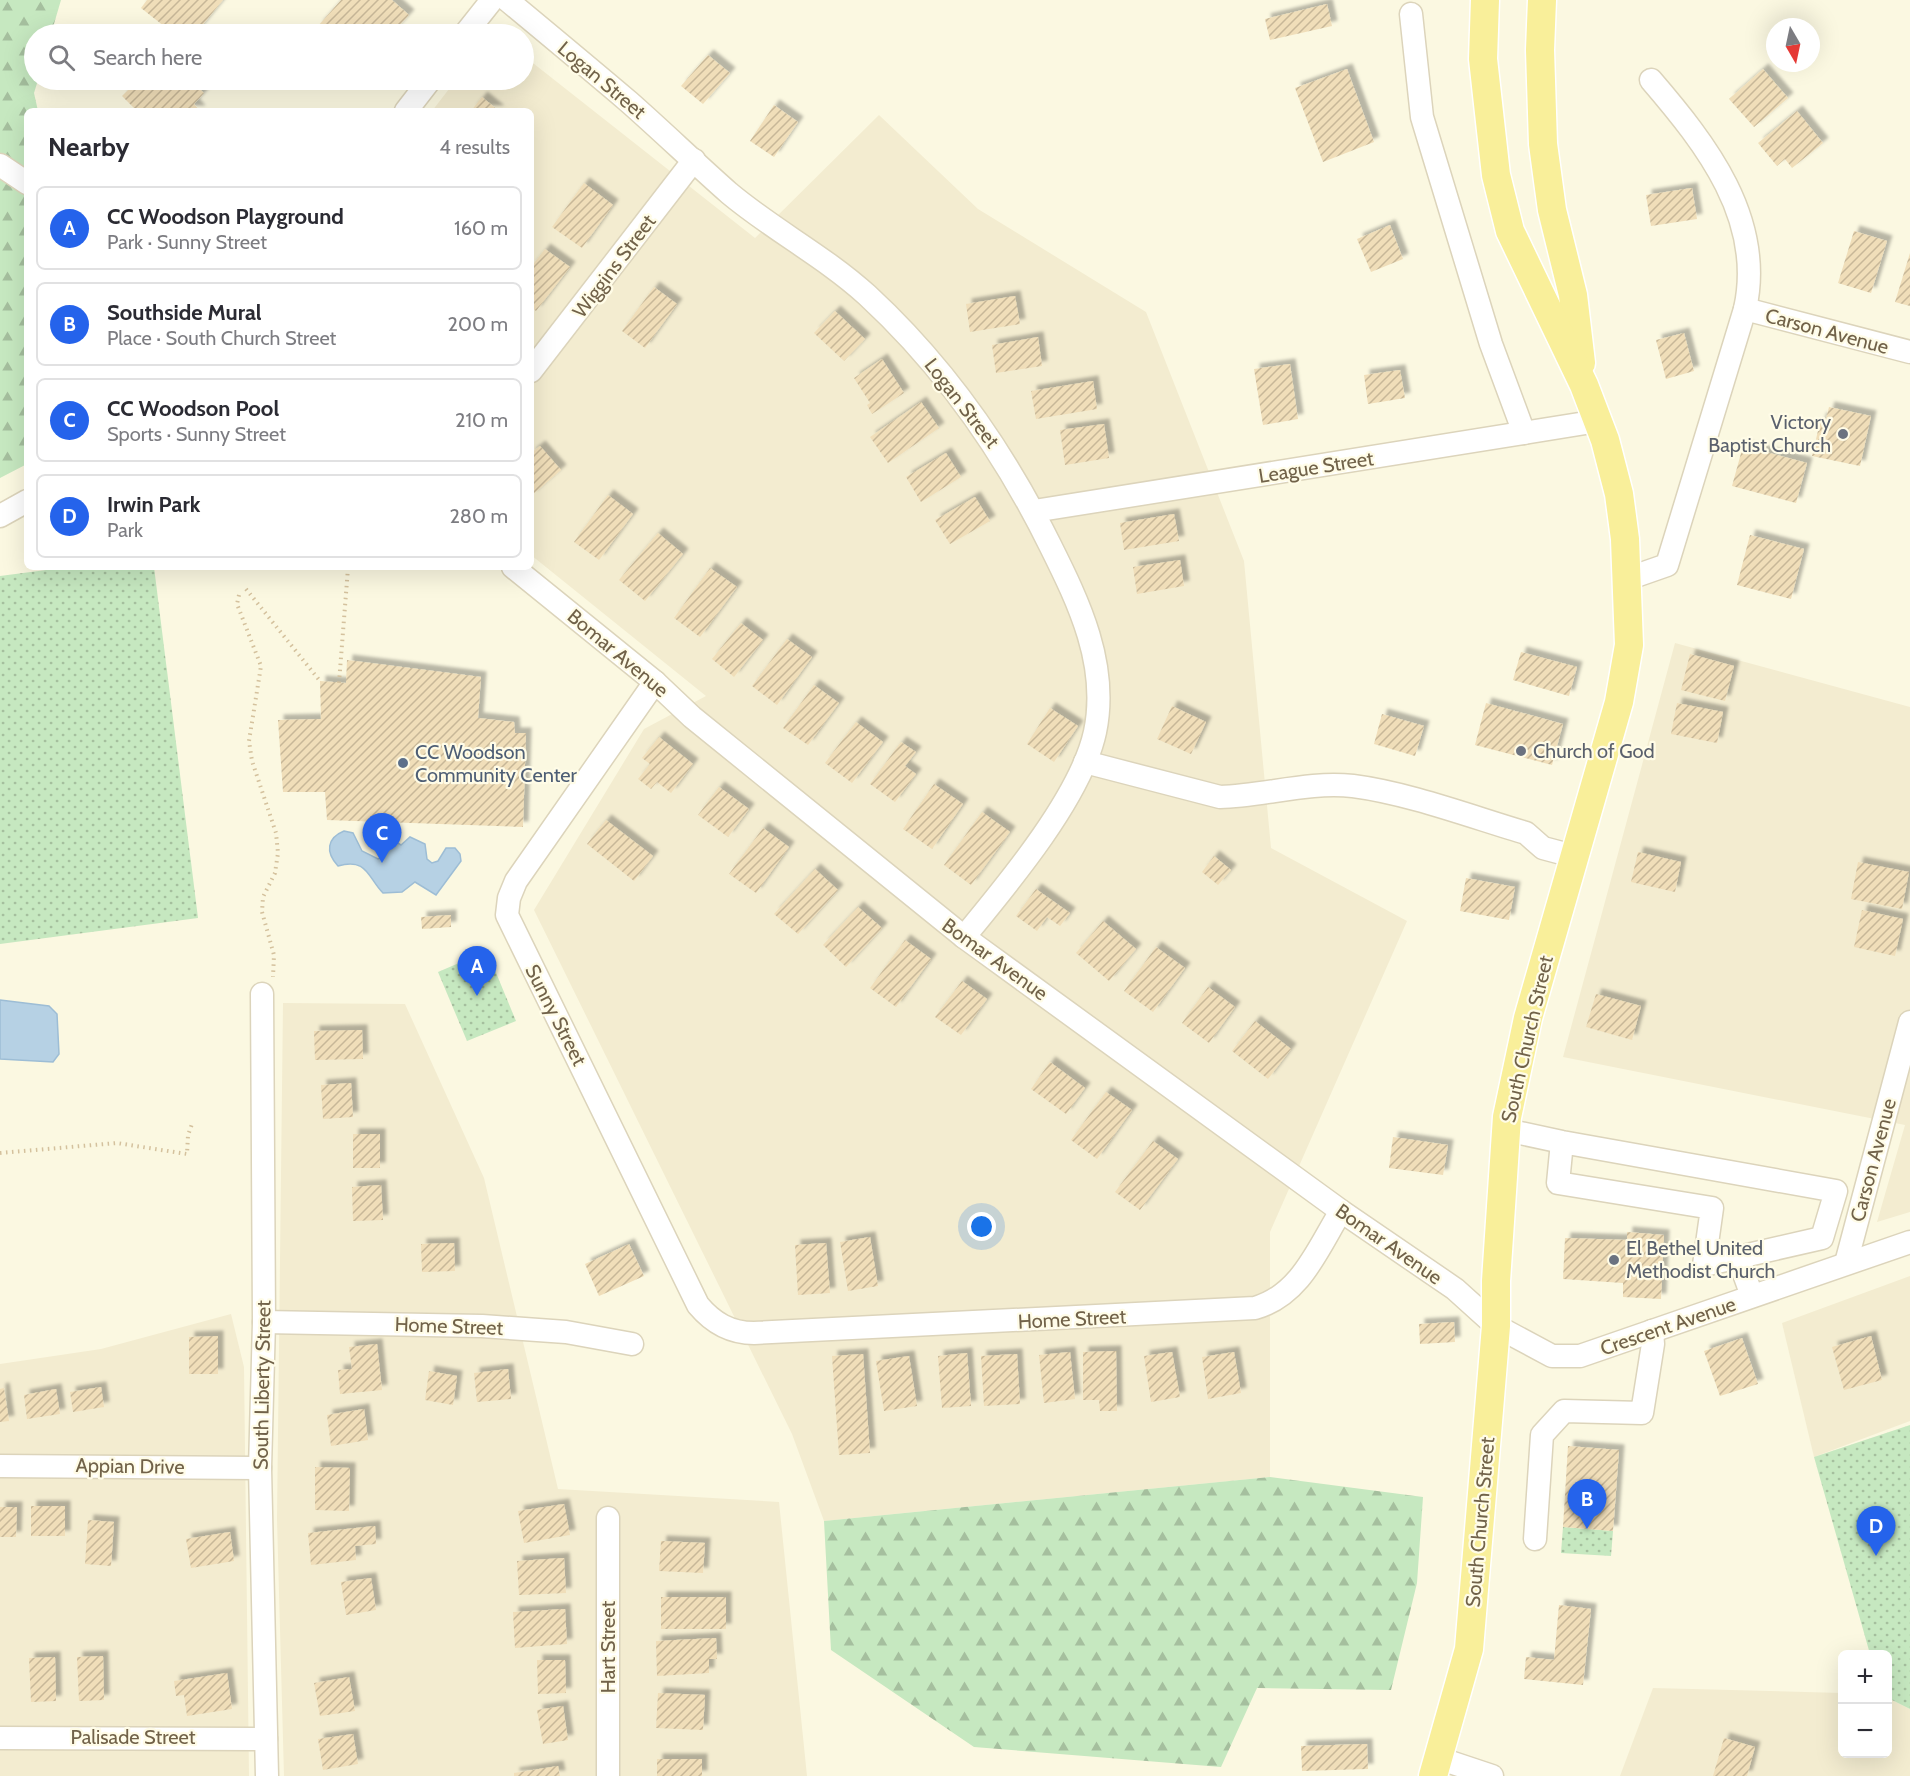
<!DOCTYPE html>
<meta charset="utf-8">
<style>
body{margin:0;font-family:Cabin,sans-serif;background:#f7f7f7;color:#2b2b33}
.controls{position:absolute;right:18px;bottom:18px;display:grid;overflow:hidden;border-radius:9px;box-shadow:0 6px 24px #0002}
.controls button{width:54px;height:54px;display:grid;place-items:center;padding:0;border:0;border-bottom:2px solid #e1e1e2;background:#fff;color:#2b2b33;font:30px sans-serif}
.compass{position:absolute;left:1766px;top:18px;width:54px;height:54px;border-radius:50%;background:#fff;box-shadow:0 6px 24px #0002;rotate:171deg}
.you{position:absolute;left:982px;top:1227px;width:21px;height:21px;margin:-15px;border:4px solid #fff;border-radius:50%;background:#1a73e8;box-shadow:0 0 0 9px #1a73e833}
.badge{display:grid;place-items:center;width:39px;height:39px;border-radius:50%;background:#2563eb;color:#fff;font-size:20px;font-weight:700}
.pin{position:absolute;translate:-50% -50px;filter:drop-shadow(0 2px 3px #0008)}
.pin::after{content:'';position:absolute;top:32px;width:21px;height:18px;background:inherit;clip-path:polygon(0 0,100% 0,50% 100%)}
.list{margin:0;padding:0;list-style:none}
h2{display:flex;justify-content:space-between;align-items:center;height:78px;margin:0;padding:0 24px;font-size:26px}
h2 small{font-size:20px;font-weight:400;color:#7c7c81}
.list li{display:grid;grid-template-columns:39px 1fr auto;gap:18px;align-items:center;box-sizing:border-box;height:84px;margin:0 12px 12px;padding:0 12px;border:2px solid #e1e1e2;border-radius:9px}
.list b{display:block;font-size:22px;white-space:nowrap}
.list p{margin:0;font-size:20px;white-space:nowrap;color:#7c7c81}
.list em{font-size:20px;font-style:normal;color:#7c7c81}
.icon{flex:none;width:33px;height:33px;fill:none;stroke:currentColor;stroke-width:2;stroke-linecap:round;stroke-linejoin:round}
.map{position:relative;flex:none;width:1910px;height:1776px;overflow:hidden}
.search{position:absolute;background:#fff;box-shadow:0 6px 24px #0002;left:24px;top:24px;width:510px;height:66px;display:flex;align-items:center;gap:15px;box-sizing:border-box;padding:0 21px;border-radius:33px;color:#7c7c81;font-size:22px}
.panel{position:absolute;background:#fff;box-shadow:0 6px 24px #0002;left:24px;top:108px;width:510px;height:462px;border-radius:9px}
.map>svg:first-child{display:block}
.residential{fill:#f3ecd0}
.grass{fill:url(#grass-dots)}
.forest{fill:url(#forest-firs)}
.water{fill:#b6d1e4;stroke:#9dbdd5;stroke-width:1.5}
.building{fill:url(#building-hatch);filter:url(#shadow)}
.lines{fill:none;stroke-linecap:round;stroke-linejoin:round}
.minor-casing{stroke:#dcd4bb;stroke-width:25}
.major-casing{stroke:#fff;stroke-width:31}
.path{stroke:#d4c19d;stroke-width:4;stroke-dasharray:1.5 4.5;stroke-linecap:butt}
.minor{stroke:#fff;stroke-width:22}
.major{stroke:#f9ef9a;stroke-width:28}
.worship-dot{fill:#6b7280;stroke:#fffce7;stroke-width:2}
.service-dot{fill:#5c6f8a;stroke:#fffce7;stroke-width:2}
.labels{text-anchor:middle;stroke-width:4.5;stroke-linejoin:round;paint-order:stroke}
.street-label{font-size:20px;fill:#716249;stroke:#fffce7}
.worship-label{font-size:20px;fill:#5b616d;stroke:#fffce7;text-anchor:start}
.service-label{font-size:20px;fill:#4e5e75;stroke:#fffce7;text-anchor:start}
</style>
<div class="map">
<svg width="1910" height="1776" viewBox="0 0 1910 1776">
<defs>
<pattern id="grass-dots" width="8" height="8" patternUnits="userSpaceOnUse" patternTransform="scale(1.5)"><rect width="8" height="8" fill="#c6e8c0"/><path d="M2 2h.1M6 6h.1" fill="none" stroke="#a5bf9e" stroke-width="1.8" stroke-linecap="round"/></pattern>
<pattern id="forest-firs" width="22" height="20" patternUnits="userSpaceOnUse" patternTransform="scale(1.5)"><rect width="22" height="20" fill="#c6e8c0"/><path d="M5 1l3.5 6h-7zM16 11l3.5 6h-7z" fill="#a5bf9e"/></pattern>
<pattern id="building-hatch" width="6" height="6" patternUnits="userSpaceOnUse" patternTransform="scale(1.5)"><rect width="6" height="6" fill="#f0deb9"/><path d="M-1 1l2-2M0 6l6-6M5 7l2-2" fill="none" stroke="#c7b798"/></pattern>
<filter id="shadow"><feDropShadow dx="5.5" dy="-5.5" stdDeviation="1.5" flood-color="#0004"/></filter>
</defs>
<rect width="100%" height="100%" fill="#fbf8e1"/>
<g class="residential">
<path d="M524,56L755,238L879,115L978,209L1146,312L1244,561L1271,848L1407,921L1270,1232V1477L824,1521L792,1434L534,910L644,729L706,696L531,555V111H432L456,80H524Z"/>
<path d="M1675,643L1910,707V1212L1877,1222L1905,1125L1563,1057Z"/>
<path d="M283,1003L405,1004L484,1178L558,1489L779,1502L807,1776H284L277,1519Z"/>
<path d="M1910,1276V1421L1814,1457L1782,1323Z"/>
<path d="M231,1314L244,1367L249,1776H0V1364L101,1349Z"/>
<path d="M1653,1688L1842,1693V1754H1888V1698L1910,1709V1776H1620Z"/>
</g>
<g class="grass">
<path d="M69,567H154L198,918L0,944V576Z"/>
<path d="M487,951L516,1021L467,1041L438,972Z"/>
<path d="M1910,1425V1709L1888,1698V1654H1870L1814,1457Z"/>
<path d="M1563,1527L1613,1531L1611,1556L1561,1553Z"/>
</g>
<g class="forest">
<path d="M0,0H61L51,34H34V80H38L34,93L38,111H27V464L0,478Z"/>
<path d="M1270,1477L1423,1497L1417,1583L1391,1690L1257,1688L1221,1767L974,1747L831,1650L824,1521Z"/>
</g>
<g class="water">
<path d="M344,831L353,833L362,851L378,859L383,857L393,840L401,845L410,837L425,844L427,859L432,863L438,861L446,848H455L460,854L461,861L436,895L415,882L402,892L383,893C368,878 367,857 338,866C325,852 327,838 344,831Z"/>
<path d="M0,1000L49,1006L57,1014L59,1054L53,1062L0,1059Z"/>
</g>
<g class="building">
<path d="M147,0H223L195,34H174L141,8Z"/>
<path d="M341,0H392L409,15L391,34H324L326,33L318,26Z"/>
<path d="M1327,4L1332,26L1270,40L1265,19Z"/>
<path d="M708,55L730,73L703,104L681,86Z"/>
<path d="M1347,69L1374,142L1323,162L1295,88Z"/>
<path d="M1763,69L1788,98L1754,127L1729,99Z"/>
<path d="M138,80H190L204,93L194,104L200,111H137L122,96Z"/>
<path d="M332,80H350L342,88Z"/>
<path d="M482,97L499,111H471Z"/>
<path d="M774,105L798,122L774,157L750,141Z"/>
<path d="M1797,111L1823,143L1792,168L1785,159L1777,166L1758,143Z"/>
<path d="M584,183L613,205L582,248L552,227Z"/>
<path d="M1692,188L1697,219L1651,226L1646,195Z"/>
<path d="M1390,225L1403,259L1371,272L1357,239Z"/>
<path d="M1854,231L1887,241L1871,293L1838,283Z"/>
<path d="M545,249L570,267L536,311L531,307V267Z"/>
<path d="M1910,253V306L1895,302Z"/>
<path d="M654,287L677,304L645,348L622,331Z"/>
<path d="M1015,296L1020,324L970,332L966,304Z"/>
<path d="M835,311L865,339L844,361L814,333Z"/>
<path d="M1684,333L1694,371L1666,379L1656,340Z"/>
<path d="M1038,337L1042,366L996,373L992,345Z"/>
<path d="M882,359L904,393L872,414L867,405L870,403L854,378Z"/>
<path d="M1290,364L1298,419L1263,425L1254,369Z"/>
<path d="M1400,370L1405,398L1368,404L1364,375Z"/>
<path d="M1093,381L1097,409L1036,419L1031,391Z"/>
<path d="M921,402L939,428L888,463L870,437Z"/>
<path d="M1829,407L1871,416L1860,466L1812,456L1821,418L1826,419Z"/>
<path d="M1104,424L1109,458L1065,465L1060,430Z"/>
<path d="M540,446L561,470L531,496V453Z"/>
<path d="M1743,446L1807,463L1796,503L1732,486Z"/>
<path d="M946,453L961,477L921,502L906,477Z"/>
<path d="M608,495L633,514L599,560L574,542Z"/>
<path d="M975,497L990,521L950,544L935,520Z"/>
<path d="M1174,514L1179,541L1124,550L1120,523Z"/>
<path d="M658,533L683,554L645,601L619,580Z"/>
<path d="M1750,535L1804,549L1791,599L1737,585Z"/>
<path d="M1180,560L1184,586L1137,594L1133,567Z"/>
<path d="M710,568L737,587L700,637L674,618Z"/>
<path d="M741,623L763,640L734,677L712,659Z"/>
<path d="M787,639L812,657L777,705L752,686Z"/>
<path d="M1521,652L1577,667L1569,696L1513,680Z"/>
<path d="M1690,654L1734,666L1725,701L1681,690Z"/>
<path d="M347,660L481,677L478,718L514,722L515,733H526L523,827L327,820L325,792H283L278,720L321,719L320,681L346,683Z"/>
<path d="M814,685L839,703L808,745L783,728Z"/>
<path d="M1486,703L1563,724L1552,765L1475,745Z"/>
<path d="M1677,703L1723,712L1717,743L1671,734Z"/>
<path d="M1172,706L1206,722L1191,754L1157,739Z"/>
<path d="M1050,708L1078,726L1054,762L1027,744Z"/>
<path d="M1382,714L1424,726L1415,756L1374,744Z"/>
<path d="M856,722L883,742L852,783L825,763Z"/>
<path d="M659,737L693,764L671,793L657,782L651,789L638,779L650,764L642,758Z"/>
<path d="M901,742L916,752L905,766L916,774L895,802L870,784Z"/>
<path d="M934,784L963,804L932,849L903,829Z"/>
<path d="M719,787L749,809L728,837L698,815Z"/>
<path d="M982,812L1010,832L971,885L944,865Z"/>
<path d="M606,820L653,856L634,881L587,844Z"/>
<path d="M763,828L789,847L756,893L729,874Z"/>
<path d="M1638,852L1681,862L1675,892L1631,882Z"/>
<path d="M1214,856L1231,870L1218,885L1202,872Z"/>
<path d="M1858,862L1909,872L1902,909L1851,899Z"/>
<path d="M815,869L838,890L798,934L774,914Z"/>
<path d="M1466,878L1515,887L1509,920L1460,911Z"/>
<path d="M1036,889L1070,913L1060,926L1047,917L1037,931L1016,916Z"/>
<path d="M858,907L882,928L846,967L823,945Z"/>
<path d="M1862,910L1903,919L1895,956L1854,947Z"/>
<path d="M451,915V927L422,929L421,917Z"/>
<path d="M1103,921L1136,949L1109,981L1076,953Z"/>
<path d="M905,940L931,959L896,1007L870,988Z"/>
<path d="M1156,947L1185,968L1153,1012L1124,991Z"/>
<path d="M962,981L987,999L961,1035L935,1017Z"/>
<path d="M1208,987L1235,1007L1209,1043L1182,1023Z"/>
<path d="M1596,994L1641,1006L1632,1040L1586,1027Z"/>
<path d="M1255,1021L1291,1049L1268,1079L1232,1051Z"/>
<path d="M362,1030L363,1059L315,1060L314,1031Z"/>
<path d="M1050,1062L1085,1088L1066,1114L1031,1089Z"/>
<path d="M351,1083L353,1117L323,1119L321,1085Z"/>
<path d="M1106,1092L1132,1110L1097,1159L1071,1140Z"/>
<rect x="353" y="1134" width="27" height="34"/>
<path d="M1393,1137L1448,1145L1443,1175L1389,1168Z"/>
<path d="M1153,1141L1178,1159L1140,1210L1115,1192Z"/>
<path d="M381,1185L383,1220L353,1221L352,1187Z"/>
<path d="M1627,1232L1664,1235L1661,1299L1623,1297V1283L1563,1279L1565,1238L1627,1240Z"/>
<path d="M870,1237L878,1286L848,1291L840,1242Z"/>
<path d="M454,1243L455,1271L422,1272L421,1244Z"/>
<path d="M826,1243L830,1293L798,1295L795,1245Z"/>
<path d="M629,1244L644,1276L599,1296L585,1264Z"/>
<path d="M1454,1322L1455,1342L1420,1344L1419,1324Z"/>
<path d="M218,1336V1374H189V1337Z"/>
<path d="M1871,1336L1882,1380L1844,1390L1832,1347Z"/>
<path d="M1742,1338L1758,1384L1720,1396L1704,1351Z"/>
<path d="M377,1344L382,1390L340,1394L338,1370L352,1369L349,1347Z"/>
<path d="M1116,1351L1117,1411H1100L1099,1400H1083V1352Z"/>
<path d="M1070,1352L1075,1399L1044,1403L1039,1355Z"/>
<path d="M1172,1352L1180,1397L1151,1402L1144,1356Z"/>
<path d="M1234,1352L1241,1393L1208,1399L1202,1357Z"/>
<path d="M967,1353L971,1406L942,1408L938,1356Z"/>
<path d="M863,1354L870,1453L839,1455L832,1356Z"/>
<path d="M1017,1354L1020,1404L984,1406L981,1356Z"/>
<path d="M909,1356L917,1406L884,1411L876,1361Z"/>
<path d="M508,1369L511,1399L477,1402L474,1373Z"/>
<path d="M429,1371L457,1376L453,1405L425,1400Z"/>
<path d="M101,1387L104,1407L73,1412L70,1392Z"/>
<path d="M4,1388L9,1421L0,1422V1389Z"/>
<path d="M56,1389L60,1414L27,1419L24,1395Z"/>
<path d="M364,1409L368,1440L331,1446L327,1415Z"/>
<path d="M1568,1446L1619,1450L1613,1531L1563,1527Z"/>
<path d="M315,1467L350,1468L349,1511L315,1510Z"/>
<path d="M564,1504L570,1535L524,1543L518,1511Z"/>
<rect x="31" y="1506" width="34" height="30"/>
<path d="M0,1507H17L16,1537H0Z"/>
<path d="M88,1520L114,1522L111,1566L85,1564Z"/>
<path d="M375,1526L376,1544L355,1546L356,1560L311,1565L308,1533Z"/>
<path d="M230,1532L234,1561L191,1568L186,1539Z"/>
<path d="M661,1541L705,1543L703,1573L659,1571Z"/>
<path d="M564,1558L566,1593L519,1595L517,1561Z"/>
<path d="M371,1578L376,1610L346,1615L341,1582Z"/>
<rect x="661" y="1597" width="65" height="32"/>
<path d="M1559,1605L1591,1609L1583,1685L1524,1679L1526,1657L1554,1660Z"/>
<path d="M565,1609L567,1644L515,1648L513,1612Z"/>
<path d="M716,1638L717,1659H709V1673L657,1676L656,1641Z"/>
<path d="M103,1656L104,1700L79,1701L77,1657Z"/>
<path d="M55,1657L56,1701L31,1702L29,1658Z"/>
<path d="M537,1660H565L566,1693L538,1694Z"/>
<path d="M227,1673L232,1709L187,1716L184,1695L176,1696L174,1681Z"/>
<path d="M349,1677L355,1711L320,1716L314,1683Z"/>
<path d="M658,1693L705,1695L703,1730L656,1728Z"/>
<path d="M563,1706L568,1740L543,1744L537,1710Z"/>
<path d="M353,1734L358,1764L323,1770L318,1739Z"/>
<path d="M1724,1738L1755,1747L1747,1776H1713Z"/>
<path d="M1367,1744L1368,1769L1302,1771L1301,1746Z"/>
<rect x="657" y="1759" width="45" height="17"/>
<path d="M558,1766L560,1776H514V1773Z"/>
</g>
<g class="lines">
<defs>
<g id="minor">
<path d="M507,0C548,34 589,68 629,102C663,132 695,163 729,193C773,230 824,256 867,295C945,367 1003,450 1050,545C1079,603 1109,665 1095,732C1081,797 1007,885 964,937"/>
<path d="M1411,14L1422,117L1491,344L1524,433"/>
<path d="M465,34L492,0"/>
<path d="M406,111L430,80"/>
<path d="M0,165L27,183"/>
<path d="M1745,309L1910,352"/>
<path d="M531,371L694,160"/>
<path d="M1034,511L1598,421"/>
<path d="M0,516L27,501"/>
<path d="M513,567L655,682L692,717L964,937L1341,1211L1455,1289L1496,1326L1552,1356H1580L1910,1242"/>
<path d="M1627,579L1667,565L1745,309C1765,219 1706,144 1651,80"/>
<path d="M655,682L516,881L509,898L507,915L698,1305C713,1323 730,1333 754,1333L1255,1308C1301,1295 1318,1248 1341,1211"/>
<path d="M1085,762L1220,797C1264,796 1308,781 1353,786C1408,793 1472,817 1526,833L1543,848L1573,856"/>
<path d="M262,994L264,1322L260,1468L267,1776"/>
<path d="M1506,1130L1562,1142L1836,1191L1822,1238L1704,1265L1712,1208L1558,1183L1562,1142"/>
<path d="M1738,1257L1752,1296"/>
<path d="M1846,1263L1910,1022"/>
<path d="M264,1322L482,1326L566,1332L632,1344"/>
<path d="M0,1466L260,1468"/>
<path d="M608,1518V1776"/>
<path d="M1535,1539L1542,1435L1564,1411L1642,1413L1653,1344L1652,1331"/>
<path d="M0,1738L266,1739"/>
<path d="M1438,1758L1492,1776"/>
</g>
<g id="major">
<path d="M1542,0L1540,50L1543,144L1552,210L1573,295L1581,363"/>
<path d="M1433,1776L1469,1649L1496,1326V1281L1507,1117L1528,1018L1619,702L1629,645L1625,539L1619,494L1605,440L1584,385L1510,231L1496,175L1483,59L1485,0"/>
</g>
</defs>
<use href="#minor" class="minor-casing"/>
<use href="#major" class="major-casing"/>
<g class="path">
<path d="M246,589L320,681"/>
<path d="M239,595L237,604L261,666L249,741L252,761L276,833L278,853L275,873L263,897L262,912L274,955L273,977"/>
<path d="M339,683L348,568"/>
<path d="M0,1153L117,1143L187,1154L188,1135L192,1124"/>
</g>
<use href="#minor" class="minor"/>
<use href="#major" class="major"/>
</g>
<g class="worship-dot">
<circle cx="1843" cy="434" r="6"/>
<circle cx="1521" cy="751" r="6"/>
<circle cx="1614" cy="1260" r="6"/>
</g>
<circle class="service-dot" cx="403" cy="763" r="6"/>
<g class="labels">
<g class="street-label">
<text transform="translate(602 80) rotate(40)" y="7">Logan Street</text>
<text transform="translate(614 266) rotate(-53)" y="7">Wiggins Street</text>
<text transform="translate(1827 331) rotate(15)" y="7">Carson Avenue</text>
<text transform="translate(962 403) rotate(52)" y="7">Logan Street</text>
<text transform="translate(1316 467) rotate(-9)" y="7">League Street</text>
<text transform="translate(618 653) rotate(40)" y="7">Bomar Avenue</text>
<text transform="translate(995 959) rotate(36)" y="7">Bomar Avenue</text>
<text transform="translate(556 1015) rotate(63)" y="7">Sunny Street</text>
<text transform="translate(1527 1039) rotate(-77)" y="7">South Church Street</text>
<text transform="translate(1873 1160) rotate(-75)" y="7">Carson Avenue</text>
<text transform="translate(1389 1244) rotate(35)" y="7">Bomar Avenue</text>
<text transform="translate(1072 1319) rotate(-3)" y="7">Home Street</text>
<text transform="translate(449 1326) rotate(2)" y="7">Home Street</text>
<text transform="translate(1668 1326) rotate(-19)" y="7">Crescent Avenue</text>
<text transform="translate(262 1385) rotate(-89)" y="7">South Liberty Street</text>
<text transform="translate(130 1466) rotate(1)" y="7">Appian Drive</text>
<text transform="translate(1480 1522) rotate(-85)" y="7">South Church Street</text>
<text transform="translate(608 1647) rotate(-90)" y="7">Hart Street</text>
<text x="133" y="1744">Palisade Street</text>
</g>
<g class="worship-label">
<text x="1831" y="429" text-anchor="end">Victory<tspan x="1831" dy="23">Baptist Church</tspan></text>
<text x="1533" y="758">Church of God</text>
<text x="1626" y="1255">El Bethel United<tspan x="1626" dy="23">Methodist Church</tspan></text>
</g>
<g class="service-label">
<text x="415" y="759">CC Woodson<tspan x="415" dy="23">Community Center</tspan></text>
</g>
</g>
</svg>
<div class="controls">
<button>+</button>
<button>−</button>
</div>
<svg class="compass" viewBox="-18 -18 36 36"><path d="M0-13l5 13h-10z" fill="#e53935"/><path d="M0 13l5-13h-10z" fill="#7c7c81"/></svg>
<div class="you"></div>
<div class="pin badge" style="left:477px;top:996px">A</div>
<div class="pin badge" style="left:1587px;top:1529px">B</div>
<div class="pin badge" style="left:382px;top:863px">C</div>
<div class="pin badge" style="left:1876px;top:1556px">D</div>
<div class="search"><svg class="icon" aria-label="search" viewBox="0 0 24 24"><circle cx="10" cy="10" r="6"/><path d="M15 15l6 6"/></svg>Search here</div>
<section class="panel">
<h2>Nearby<small>4 results</small></h2>
<ul class="list">
<li><span class="badge">A</span><div><b>CC Woodson Playground</b><p>Park · Sunny Street</p></div><em>160 m</em></li>
<li><span class="badge">B</span><div><b>Southside Mural</b><p>Place · South Church Street</p></div><em>200 m</em></li>
<li><span class="badge">C</span><div><b>CC Woodson Pool</b><p>Sports · Sunny Street</p></div><em>210 m</em></li>
<li><span class="badge">D</span><div><b>Irwin Park</b><p>Park</p></div><em>280 m</em></li>
</ul>
</section>
</div>
